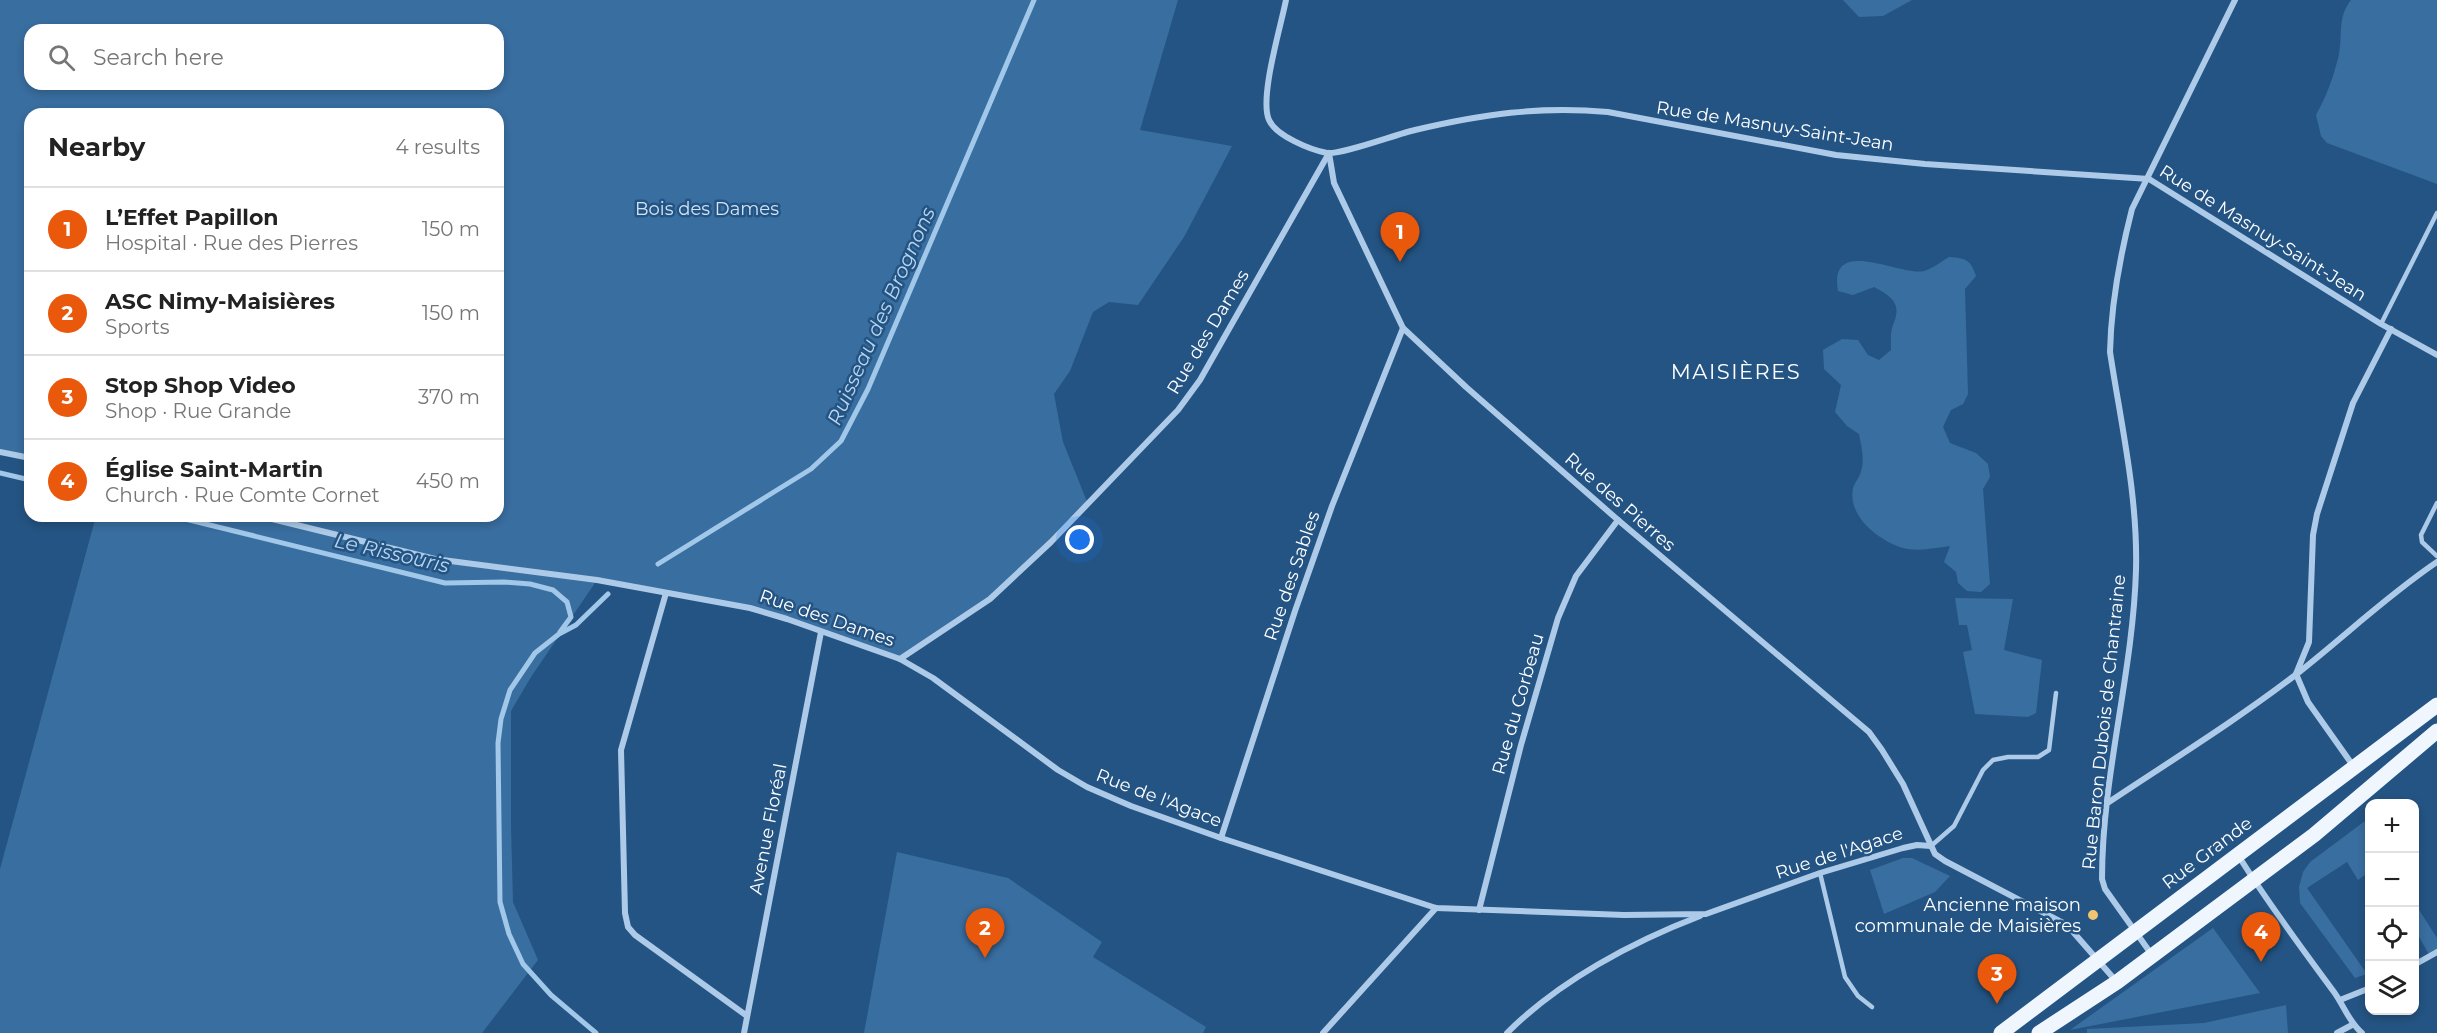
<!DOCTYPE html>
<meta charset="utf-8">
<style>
body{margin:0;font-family:Montserrat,sans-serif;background:#f6f6f6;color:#222}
.controls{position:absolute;right:18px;bottom:18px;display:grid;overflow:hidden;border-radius:12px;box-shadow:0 3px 9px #0003}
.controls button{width:54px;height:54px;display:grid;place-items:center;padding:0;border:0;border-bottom:2px solid #e0e0e0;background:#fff;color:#222;font:30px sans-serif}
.you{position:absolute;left:1080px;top:540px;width:21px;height:21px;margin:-15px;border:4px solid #fff;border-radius:50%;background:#1a73e8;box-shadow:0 0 0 9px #1a73e833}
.badge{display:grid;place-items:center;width:39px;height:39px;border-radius:50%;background:#ea580c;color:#fff;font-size:20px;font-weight:700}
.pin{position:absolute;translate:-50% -50px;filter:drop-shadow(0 2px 3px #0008)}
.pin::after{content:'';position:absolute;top:32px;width:21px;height:18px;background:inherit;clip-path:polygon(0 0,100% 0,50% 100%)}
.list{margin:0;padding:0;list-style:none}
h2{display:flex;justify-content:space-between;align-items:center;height:78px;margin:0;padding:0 24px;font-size:26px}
h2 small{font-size:20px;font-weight:400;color:#767676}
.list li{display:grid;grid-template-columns:39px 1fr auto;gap:18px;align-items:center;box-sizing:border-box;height:84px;padding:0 24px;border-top:2px solid #e0e0e0}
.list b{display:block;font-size:22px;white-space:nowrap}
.list p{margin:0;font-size:20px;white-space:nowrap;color:#767676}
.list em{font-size:20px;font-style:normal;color:#767676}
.icon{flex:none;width:33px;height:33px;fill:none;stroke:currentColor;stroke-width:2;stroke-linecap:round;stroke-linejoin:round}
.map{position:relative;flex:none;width:2437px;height:1033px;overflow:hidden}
.search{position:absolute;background:#fff;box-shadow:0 3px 9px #0003;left:24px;top:24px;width:480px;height:66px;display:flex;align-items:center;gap:15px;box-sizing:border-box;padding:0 21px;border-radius:18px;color:#767676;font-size:22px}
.panel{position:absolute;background:#fff;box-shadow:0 3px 9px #0003;left:24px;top:108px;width:480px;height:414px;border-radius:18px}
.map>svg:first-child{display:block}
.green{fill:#396ea0;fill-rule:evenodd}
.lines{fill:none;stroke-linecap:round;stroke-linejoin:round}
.stream{stroke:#a1c7e9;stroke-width:5}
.lane{stroke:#adcbe8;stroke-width:4.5}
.street{stroke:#adcbe8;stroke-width:6}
.primary{stroke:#eff6fe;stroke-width:15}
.poi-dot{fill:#f2c471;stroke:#245483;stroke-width:2}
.labels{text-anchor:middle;stroke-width:5;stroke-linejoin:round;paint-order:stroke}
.street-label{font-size:18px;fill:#fff;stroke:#245483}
.park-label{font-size:18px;fill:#d1e4f6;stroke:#245483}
.poi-label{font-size:18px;fill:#fff;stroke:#245483;text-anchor:end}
.water-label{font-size:20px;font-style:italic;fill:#b8d5ef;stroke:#245483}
.quarter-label{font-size:21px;letter-spacing:1.5px;fill:#fff;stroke:#245483}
</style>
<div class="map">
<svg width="2437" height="1033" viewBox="0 0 2437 1033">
<rect width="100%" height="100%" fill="#245483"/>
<g class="green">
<path d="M0,0H1178L1140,130L1232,146L1184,237L1138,305L1109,302L1093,312L1070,371L1054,394L1063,442L1088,504L990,599L900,659L750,608L597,580L531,677L511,711V826L513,902L538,960L482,1033H0V869L96,516H498V114H30V458L0,452ZM30,30H498V84H30Z"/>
<path d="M1843,0H1912L1883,16L1859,17Z"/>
<path d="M2351,0H2437V184L2327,143L2321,136L2316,115C2327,95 2334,76 2339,54C2343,33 2337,18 2351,0Z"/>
<path d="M1949,257C1966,258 1971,260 1976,276L1965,289L1968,394L1963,404L1951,410L1943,427L1950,443L1976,453L1988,464L1990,477L1983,489L1990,584L1981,592L1967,591L1958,583L1956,572L1944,562L1950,546C1935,548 1918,552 1903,548C1879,541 1847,516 1853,488C1855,482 1860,477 1861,471C1865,459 1861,445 1859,434L1847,426L1835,412L1841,385L1824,369L1823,350L1842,339L1858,340L1868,355L1879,360L1891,350C1891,343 1890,332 1893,325C1902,304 1893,297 1874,287L1853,295L1838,291C1828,234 1901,277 1924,271C1932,269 1942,261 1949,257Z"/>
<path d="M1955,598L2013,599L2004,650L2042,660L2036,713L2028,717L1975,714L1963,652L1972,650L1967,625H1959Z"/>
<path d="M2365,821L2369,828V872L2358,880L2347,862L2307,888L2367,974L2355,978L2300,903L2299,887L2303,872L2310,862Z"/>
<path d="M897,852L1008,878L1102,942L1093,957L1206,1027L1203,1033H864Z"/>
<path d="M1903,858H1912L1950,876L1935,892L1884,914L1870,870Z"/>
<path d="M2414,902L2437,938V952L2430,956L2415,930Z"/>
<path d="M2213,928L2260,993L2070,1030Z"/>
<path d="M2286,1005L2288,1033H2087V1029L2204,1023Z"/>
</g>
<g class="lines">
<g class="stream">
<path d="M0,473L30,480"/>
<path d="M173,516L445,583L504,582L530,584L553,590L567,602L571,617L560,632"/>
<path d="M658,564L811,469L841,441L868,389L1034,0"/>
<path d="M596,1033L551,995L523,964L509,934L500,902L498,743L501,719L510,690L535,653L559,634L576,625L608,594"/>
</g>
<g class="lane">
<path d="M2381,324L2437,213"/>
<path d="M2437,503L2421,535L2422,542L2437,556"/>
<path d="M1931,846L1954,826L1983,770L1993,760L2008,757H2038L2049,750L2056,693"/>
<path d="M1820,873L1845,977L1858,996L1872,1007"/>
</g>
<g class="street">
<path d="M1286,0C1281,26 1259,98 1269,120C1276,136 1311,150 1327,153C1341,155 1397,134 1415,130C1483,114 1538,106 1608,112L1836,155L1925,164L2149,179L2381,324L2437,355"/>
<path d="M1329,153L1334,183L1403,328L1466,387L1618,520L1869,732L1882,750L1903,784L1935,854L1945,861L2067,925L2116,981"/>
<path d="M0,452L30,458"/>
<path d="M260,516L435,559L597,580L750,608L787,619L900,659L933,678L1058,770L1087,787L1131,806L1221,838L1436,908L1624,915L1706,914L1820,873L1903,848L1917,845L1931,846"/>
<path d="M666,593L621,750L625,913L628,927L635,935L747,1016"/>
<path d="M900,659L990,599L1051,542L1178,410L1200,380L1329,153"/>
<path d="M2354,767L2308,702L2296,674L2309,642L2313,535L2317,514L2353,403L2391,329"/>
<path d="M2109,802C2172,760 2237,720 2298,673C2345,636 2388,595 2437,562"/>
<path d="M1221,838L1295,611L1332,506L1403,328"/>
<path d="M2238,855C2267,902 2301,947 2334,992C2344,1006 2349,1022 2362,1033"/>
<path d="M1479,910L1521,745L1558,618L1576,576L1618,520"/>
<path d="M2152,955L2105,889L2102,879C2102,775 2133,673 2136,570C2138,497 2121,424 2110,352C2111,304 2120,256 2132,209L2235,0"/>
<path d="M2414,965L2437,952"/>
<path d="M2340,1000L2370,988"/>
<path d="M744,1033L821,632"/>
<path d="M1323,1033L1436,908"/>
<path d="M1507,1033C1559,981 1632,942 1700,916"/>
<path d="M2337,1033L2352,1025"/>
</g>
<g class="primary">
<path d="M2001,1033L2437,705"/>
<path d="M2039,1033L2117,982L2314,835L2437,731"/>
</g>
</g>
<circle class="poi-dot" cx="2093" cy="915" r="6"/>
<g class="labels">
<g class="street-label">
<text transform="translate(1775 126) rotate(9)" y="6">Rue de Masnuy-Saint-Jean</text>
<text transform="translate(2263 233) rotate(32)" y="6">Rue de Masnuy-Saint-Jean</text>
<text transform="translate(1208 332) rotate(-59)" y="6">Rue des Dames</text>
<text transform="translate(1620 502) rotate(41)" y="6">Rue des Pierres</text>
<text transform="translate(1292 576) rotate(-71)" y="6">Rue des Sables</text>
<text transform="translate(827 618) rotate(19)" y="6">Rue des Dames</text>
<text transform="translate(1518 704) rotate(-74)" y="6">Rue du Corbeau</text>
<text transform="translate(2104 722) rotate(-84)" y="6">Rue Baron Dubois de Chantraine</text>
<text transform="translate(1159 798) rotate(21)" y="6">Rue de l'Agace</text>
<text transform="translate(768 829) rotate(-79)" y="6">Avenue Floréal</text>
<text transform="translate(1839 853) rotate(-18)" y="6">Rue de l'Agace</text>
<text transform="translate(2207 853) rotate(-37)" y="6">Rue Grande</text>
</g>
<g class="park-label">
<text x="707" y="215">Bois des Dames</text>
</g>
<g class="poi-label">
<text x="2081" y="911">Ancienne maison<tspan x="2081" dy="21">communale de Maisières</tspan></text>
</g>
<g class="water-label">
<text transform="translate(881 316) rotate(-66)" y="7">Ruisseau des Brognons</text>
<text transform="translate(392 553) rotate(13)" y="7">Le Rissouris</text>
</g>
<g class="quarter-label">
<text x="1736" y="379">MAISIÈRES</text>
</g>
</g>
</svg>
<div class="controls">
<button>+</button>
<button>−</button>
<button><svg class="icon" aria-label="locate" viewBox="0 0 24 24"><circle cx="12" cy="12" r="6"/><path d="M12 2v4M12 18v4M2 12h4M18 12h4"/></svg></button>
<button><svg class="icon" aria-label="layers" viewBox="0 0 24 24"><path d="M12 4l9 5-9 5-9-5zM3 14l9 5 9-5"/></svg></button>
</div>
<div class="you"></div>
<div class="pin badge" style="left:1400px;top:262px">1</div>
<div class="pin badge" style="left:985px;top:958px">2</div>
<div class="pin badge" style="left:1997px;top:1004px">3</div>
<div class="pin badge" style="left:2261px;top:962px">4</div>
<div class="search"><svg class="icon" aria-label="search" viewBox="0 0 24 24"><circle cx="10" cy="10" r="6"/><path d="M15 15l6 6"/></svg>Search here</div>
<section class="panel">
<h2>Nearby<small>4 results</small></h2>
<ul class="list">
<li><span class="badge">1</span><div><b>L’Effet Papillon</b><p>Hospital · Rue des Pierres</p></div><em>150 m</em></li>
<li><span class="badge">2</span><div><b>ASC Nimy-Maisières</b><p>Sports</p></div><em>150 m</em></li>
<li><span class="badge">3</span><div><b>Stop Shop Video</b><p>Shop · Rue Grande</p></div><em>370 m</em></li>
<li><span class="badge">4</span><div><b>Église Saint-Martin</b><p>Church · Rue Comte Cornet</p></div><em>450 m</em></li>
</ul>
</section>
</div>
